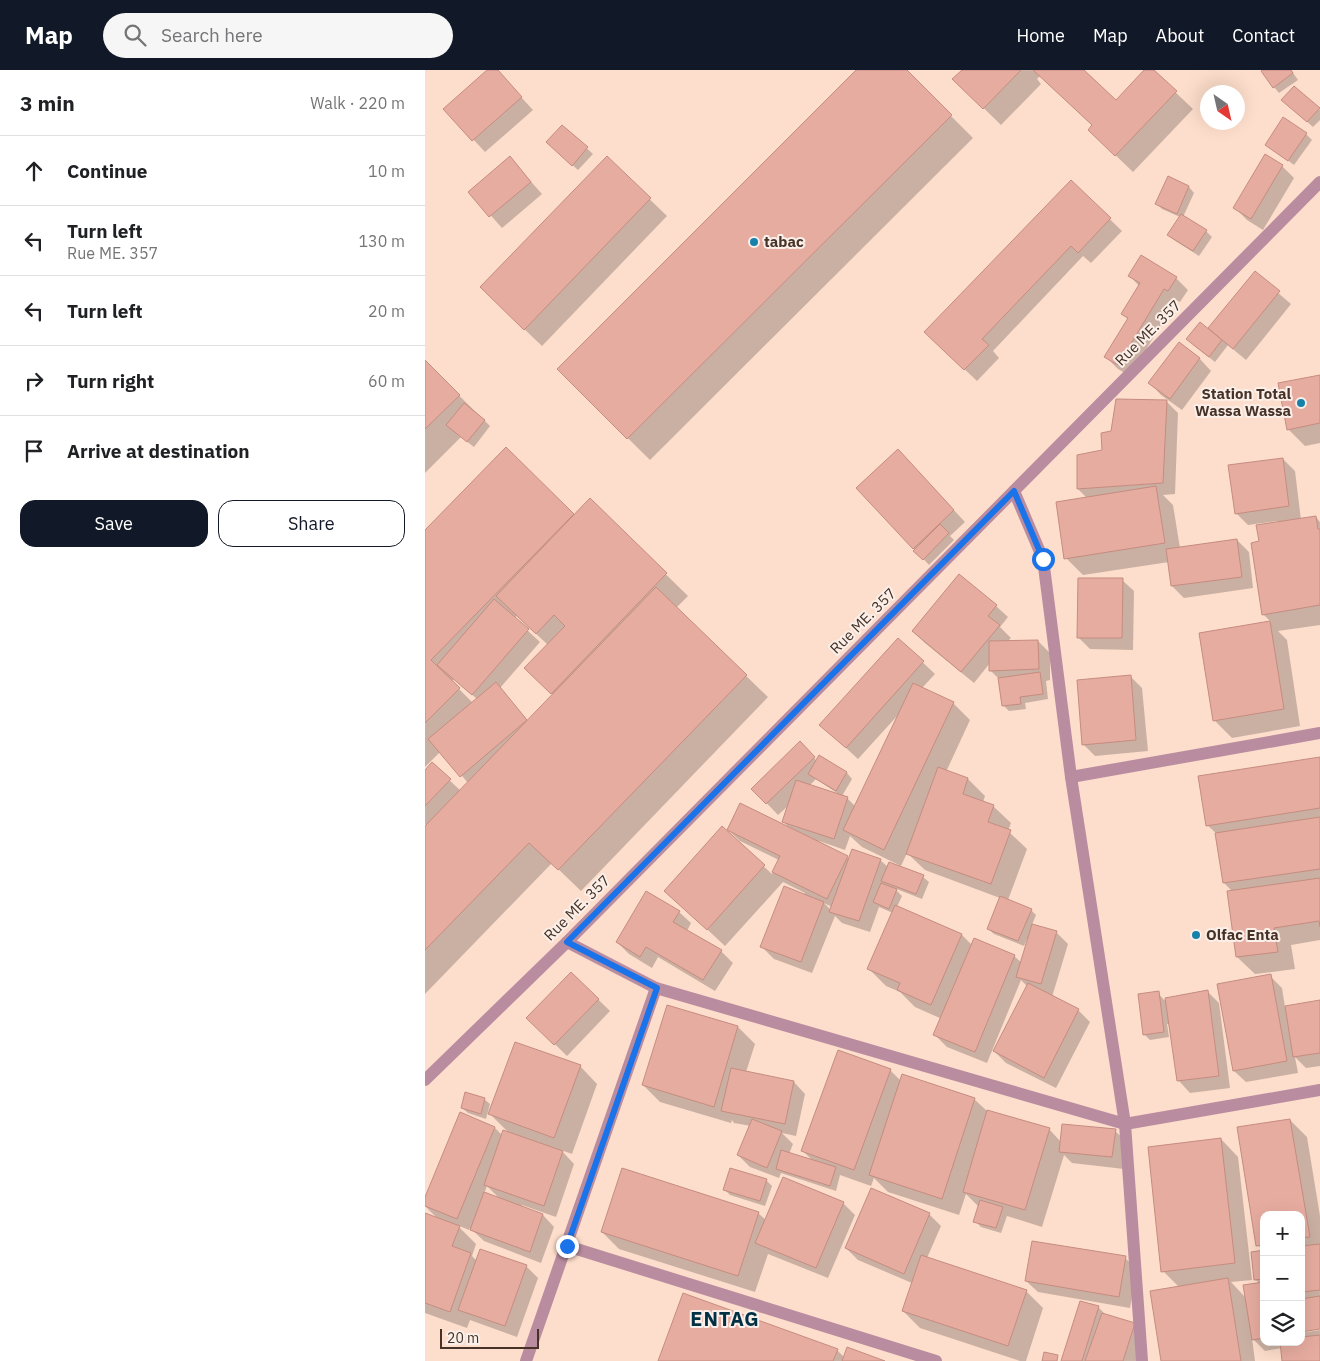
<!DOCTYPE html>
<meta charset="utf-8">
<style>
body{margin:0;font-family:"IBM Plex Sans",sans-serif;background:#f6f6f6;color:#202124}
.controls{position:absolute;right:15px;bottom:15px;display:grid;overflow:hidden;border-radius:10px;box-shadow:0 5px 20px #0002}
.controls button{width:45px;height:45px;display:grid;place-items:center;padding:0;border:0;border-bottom:1px solid #e0e0e0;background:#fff;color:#202124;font:25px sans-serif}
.compass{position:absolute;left:775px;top:15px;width:45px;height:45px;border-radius:50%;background:#fff;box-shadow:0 5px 20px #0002;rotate:146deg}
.scale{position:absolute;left:15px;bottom:12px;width:99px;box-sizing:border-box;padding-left:5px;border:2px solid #463226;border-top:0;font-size:14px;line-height:18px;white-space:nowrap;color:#463226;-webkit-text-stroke:4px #faefe9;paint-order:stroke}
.stop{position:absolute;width:15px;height:15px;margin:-11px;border:4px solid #1a73e8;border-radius:50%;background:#fff}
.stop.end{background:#1a73e8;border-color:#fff;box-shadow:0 1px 5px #0008}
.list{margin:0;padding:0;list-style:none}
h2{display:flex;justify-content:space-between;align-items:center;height:65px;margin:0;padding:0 20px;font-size:21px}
h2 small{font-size:16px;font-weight:400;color:#757577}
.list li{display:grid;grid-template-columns:32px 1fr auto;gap:15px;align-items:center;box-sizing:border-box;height:70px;padding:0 20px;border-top:1px solid #e0e0e0}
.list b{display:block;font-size:19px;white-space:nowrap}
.list p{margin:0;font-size:16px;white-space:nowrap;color:#757577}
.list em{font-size:16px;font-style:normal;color:#757577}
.actions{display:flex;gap:10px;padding:15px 20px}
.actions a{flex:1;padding:11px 0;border:1px solid #111827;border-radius:15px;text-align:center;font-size:18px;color:#111827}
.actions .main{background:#111827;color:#fff}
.icon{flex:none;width:28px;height:28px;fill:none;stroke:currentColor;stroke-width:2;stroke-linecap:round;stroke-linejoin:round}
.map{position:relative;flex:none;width:895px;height:1291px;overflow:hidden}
header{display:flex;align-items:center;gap:30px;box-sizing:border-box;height:70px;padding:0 25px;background:#111827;color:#fff}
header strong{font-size:24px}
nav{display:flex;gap:28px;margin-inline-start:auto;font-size:18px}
.search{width:350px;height:45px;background:#f6f6f6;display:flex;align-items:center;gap:12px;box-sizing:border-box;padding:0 18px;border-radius:28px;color:#757577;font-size:19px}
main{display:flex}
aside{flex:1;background:#fff}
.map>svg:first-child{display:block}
.shadow{fill:#0003;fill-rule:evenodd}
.building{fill:#e7aca0;stroke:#c58c81}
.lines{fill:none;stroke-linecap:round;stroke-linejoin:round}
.minor{stroke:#ba8ca0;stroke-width:12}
.route{stroke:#1a73e8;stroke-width:6}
.poi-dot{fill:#1781aa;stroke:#faefe9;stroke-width:2}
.labels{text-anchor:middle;stroke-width:4;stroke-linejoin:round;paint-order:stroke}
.poi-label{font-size:15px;font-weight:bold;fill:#463226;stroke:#faefe9;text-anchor:start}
.street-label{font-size:15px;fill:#463226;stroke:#faefe9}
.district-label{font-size:20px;font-weight:bold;letter-spacing:1px;fill:#003043;stroke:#faefe9}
</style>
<header>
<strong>Map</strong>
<div class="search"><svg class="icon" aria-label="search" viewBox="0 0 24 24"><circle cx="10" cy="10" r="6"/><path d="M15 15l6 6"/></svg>Search here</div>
<nav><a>Home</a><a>Map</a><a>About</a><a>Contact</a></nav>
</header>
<main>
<aside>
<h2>3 min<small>Walk · 220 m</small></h2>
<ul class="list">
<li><svg class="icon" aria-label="ahead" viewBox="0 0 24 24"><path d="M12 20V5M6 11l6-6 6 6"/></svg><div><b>Continue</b></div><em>10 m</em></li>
<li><svg class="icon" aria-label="left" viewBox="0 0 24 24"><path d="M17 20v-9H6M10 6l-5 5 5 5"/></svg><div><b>Turn left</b><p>Rue ME. 357</p></div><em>130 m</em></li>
<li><svg class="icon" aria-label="left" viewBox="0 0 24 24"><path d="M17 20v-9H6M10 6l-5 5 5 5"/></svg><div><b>Turn left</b></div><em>20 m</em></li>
<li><svg class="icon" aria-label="right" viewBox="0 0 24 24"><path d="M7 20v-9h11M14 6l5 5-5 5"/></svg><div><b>Turn right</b></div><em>60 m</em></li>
<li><svg class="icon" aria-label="arrive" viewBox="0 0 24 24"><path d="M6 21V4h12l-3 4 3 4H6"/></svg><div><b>Arrive at destination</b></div></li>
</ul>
<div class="actions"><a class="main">Save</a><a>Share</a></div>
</aside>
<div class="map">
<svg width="895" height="1291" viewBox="0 0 895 1291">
<rect width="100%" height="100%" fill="#fdddcb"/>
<g class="shadow">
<path d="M64,0H71L108,40L60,82L20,39Z"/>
<path d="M432,0H480L548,68L225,390L133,299Z"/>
<path d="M538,0H657L691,32L721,0H727L768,39L708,102L682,77L668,56L615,6L612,9L616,14L576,55L529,9Z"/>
<path d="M840,0H866L873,10L854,23L849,17Z"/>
<path d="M869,18L895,40V50L888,57L864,36Z"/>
<path d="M137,56L168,84L153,100L128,78Z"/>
<path d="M881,64L887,70L869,95L841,74Z"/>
<path d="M85,88L117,124L77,158L45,122Z"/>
<path d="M182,88L242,146L117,276L74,235Z"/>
<path d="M857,96L869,108L838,160L822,150L810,138Z"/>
<path d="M743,108L764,117L769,123L758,147L781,161L787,167L774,186L749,170L743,165L755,147L737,139L732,134Z"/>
<path d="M646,111L697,161L666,193L658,186L568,281L574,288L552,311L513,274Z"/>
<path d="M830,203L866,234L821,290L803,275L790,292L768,275L794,267Z"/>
<path d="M705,206L751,208L763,220L755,232L751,230L705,306L693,299L681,287L704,250L697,244L714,216Z"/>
<path d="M754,274L775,289L786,301L757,340L736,325L725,313Z"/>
<path d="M0,292L65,356L49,377L36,367L0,403Z"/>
<path d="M895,306V373L880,376L863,359Z"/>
<path d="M741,331L753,343L750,424L738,425L748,435L755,478L812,470L824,482L828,518L759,528L747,516L744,492L658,505L641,488L662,428L653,419L678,381L687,362Z"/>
<path d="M81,379L149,446L165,430L263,526L251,538L343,627L156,821L127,793L0,924V758L2,756L0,754V701L7,694L36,721L43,713L16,681L0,697V462ZM92,546L123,575L100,598L128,625L103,651L75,618L115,572L89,548ZM29,609L52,629L48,633L27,612Z"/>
<path d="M858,389L870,401L876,450L891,447L895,452V555L853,561L862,570L875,656L807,668L789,650L776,564L846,552L838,544L835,473L853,453V451L823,455L811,443Z"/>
<path d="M485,393L540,452L525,466L529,470L504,495L432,418Z"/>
<path d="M697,510L709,521L708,580L665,579L653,567Z"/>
<path d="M571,536L583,547L575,557L586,568L582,572L613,571L625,583V610L621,611L623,629L600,633L601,639L584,641L578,635L575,610L565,600V593L549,613L500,573L488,561Z"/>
<path d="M473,569L510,604L497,618L528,633L545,650L521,702L543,709L560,726L558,732L568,736L586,753L583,761L602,779L583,830L606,840L611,845L607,855L631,862L643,874L627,927L653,940L665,952L631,1018L581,993L569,981L602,916L596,910L562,993L522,977L510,965L517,949L490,937L475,922L461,916L444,899L468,843L454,837L445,862L417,853L410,846L387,903L349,889L337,877L380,823L358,812L300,876L241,821L297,758L347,804L354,790L315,771L303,760L365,759L358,751L364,735L353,745L328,719L375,673L392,691L395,687L422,703L427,709L417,726L422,728L431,737L473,645L433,689L408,666ZM391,709L415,725L384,716ZM425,766L437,777L476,796L482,783L500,800L575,828L563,859L569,864L599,876L602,869L604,870L597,893L589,886L547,875L537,865L472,837L477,826L469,818L497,829L504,812L498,807L463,797L455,790L425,789L393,773L394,771L420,780ZM399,833L407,837L406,840Z"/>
<path d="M705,606L717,618L723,681L670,686L658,674Z"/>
<path d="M895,689V870L866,875L870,899L830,904L812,887L804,822H808L799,813L792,764L782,755Z"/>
<path d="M254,842L266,853L262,861L296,881L308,893L290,921L233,887L227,898L204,884L192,872Z"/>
<path d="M146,903L185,941L142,986L103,948Z"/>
<path d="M845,906L857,918L860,937L895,931V996L881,998L870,987L873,1003L821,1012L809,1001Z"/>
<path d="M782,921L794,933L805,1018L765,1023L754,1011L745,954H742L744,967L725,970L719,964L733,923L739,930Z"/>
<path d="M242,936L313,957L330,974L321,1002L369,1012L380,1024L371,1066L357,1063L368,1074L364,1084L389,1092L378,1081L465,1000L476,1011L549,1029L562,1041L624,1059L636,1072L690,1061L702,1072L699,1099L647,1093L639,1085L617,1157L582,1146L576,1163L556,1157L550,1151L554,1137L541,1124L534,1145L463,1122L449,1108L446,1116L415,1105L411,1121L356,1103L354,1108L325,1097L313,1085L326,1056L309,1053L307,1050L306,1053L235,1032L218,1015Z"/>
<path d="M155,996L172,1014L147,1084L136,1080L149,1094L131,1147L97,1135L96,1137L118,1145L129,1157L116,1193L59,1171L45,1158L44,1160L32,1155L51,1174L47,1186L52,1191L101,1196L113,1208L92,1267L45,1250L42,1258L0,1243V1145L14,1150L0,1136V1130L36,1044L70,1058L78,1066L85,1064L65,1044ZM62,1116L75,1129L59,1124Z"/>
<path d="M59,1029L65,1034L61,1049L43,1043L37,1038Z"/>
<path d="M865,1050L882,1067L895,1146V1258L876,1261V1145H839V1182L833,1175L814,1058Z"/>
<path d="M796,1069L813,1087L827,1210L806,1212L821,1228L835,1214L830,1209L839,1182V1267H836V1270L839,1269V1272H876V1263L895,1260V1291H859L857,1278L840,1281L827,1268L830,1291H737L754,1217L738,1201Z"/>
<path d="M341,1110L347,1116L340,1136L305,1125L299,1119Z"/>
<path d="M418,1133L430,1145L403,1208L343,1184L330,1222L194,1179L177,1162L333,1143L341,1150Z"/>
<path d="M504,1144L516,1156L502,1188L601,1221L618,1238L601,1291H595L495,1258L478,1241L487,1213L433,1190L421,1178Z"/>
<path d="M700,1188L712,1199L705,1238L613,1222L601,1211Z"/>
<path d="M656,1232L674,1238L682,1246L709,1254L713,1291H637Z"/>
<path d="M412,1280L419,1287L456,1291H235Z"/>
</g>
<g class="building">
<path d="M62,0H73L97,27L47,71L18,39Z"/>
<path d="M431,0H482L527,45L202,369L132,299Z"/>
<path d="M537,0H596L558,39L527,9Z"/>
<path d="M608,0H659L691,30L719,0H729L752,21L690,86L663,60L667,55Z"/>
<path d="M838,0H866L868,3L848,18L836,1Z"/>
<path d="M869,16L895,38L882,52L856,30Z"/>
<path d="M858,47L882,63L863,91L840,75Z"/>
<path d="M137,55L163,77L147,96L121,72Z"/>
<path d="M840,84L858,95L826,149L808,138Z"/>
<path d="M85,86L106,112L64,147L43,122Z"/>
<path d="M182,86L226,128L99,260L55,217Z"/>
<path d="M743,106L764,116L752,144L730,134Z"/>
<path d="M646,110L686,148L653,183L646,176L557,269L564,275L539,300L499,262Z"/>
<path d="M756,144L782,160L768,181L742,165Z"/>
<path d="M716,185L752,207L743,221L739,219L693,295L679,287L703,248L696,244L715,213L703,206Z"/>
<path d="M830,201L855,221L808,279L783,258Z"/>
<path d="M775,252L797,270L784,287L761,269Z"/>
<path d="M754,272L775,288L745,329L723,313Z"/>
<path d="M0,290L35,325L0,359Z"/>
<path d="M895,305V353L862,360L853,313Z"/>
<path d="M691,329L742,330L738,413L652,419V385L677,380L676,363L686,361Z"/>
<path d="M39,333L60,350L42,372L21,355Z"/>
<path d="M81,377L149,444L6,590L35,618L0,653V460Z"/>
<path d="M473,379L529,440L488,479L431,418Z"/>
<path d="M858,388L864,436L810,444L803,395Z"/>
<path d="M731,416L740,473L639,489L631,432Z"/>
<path d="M165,428L242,503L126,624L99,598L140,556L129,545L111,564L71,526Z"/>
<path d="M891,446L893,459H895V535L837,545L826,473L834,471L831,455Z"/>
<path d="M515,454L524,463L498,490L488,481Z"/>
<path d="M812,469L817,507L746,516L741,479Z"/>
<path d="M534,504L572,535L563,546L575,555L536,602L487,561Z"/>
<path d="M653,508H698L697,568H652Z"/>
<path d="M231,517L322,605L133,800L104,773L0,880V756Z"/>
<path d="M69,529L104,559L47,625L12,595Z"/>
<path d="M845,551L859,639L788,651L774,563Z"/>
<path d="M473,568L499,591L421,678L394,655Z"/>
<path d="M613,570L614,599L564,601V571Z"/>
<path d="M615,602L618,624L595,627L596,634L577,636L573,608Z"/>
<path d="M706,605L711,670L657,675L652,610Z"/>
<path d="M71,612L102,650L35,707L3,669Z"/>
<path d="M488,613L529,632L459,780L418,760Z"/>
<path d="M375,671L390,687L341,734L326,719Z"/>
<path d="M394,685L422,702L411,721L383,704Z"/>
<path d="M895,687V738L781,756L773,706Z"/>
<path d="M7,692L26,709L0,736V700Z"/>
<path d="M513,697L543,708L538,724L569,735L563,752L586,760L566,814L481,784Z"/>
<path d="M371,710L423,727L409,769L357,752Z"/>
<path d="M315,733L423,786L402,829L347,802L355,786L302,760Z"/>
<path d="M895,747V799L798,813L790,763Z"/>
<path d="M297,756L340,795L282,860L239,821Z"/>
<path d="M427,779L456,789L434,851L404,842Z"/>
<path d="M464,792L499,805L491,824L456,811Z"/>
<path d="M895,808V857L894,851L849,858L853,882L811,887L802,821Z"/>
<path d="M456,813L472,819L464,839L448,832Z"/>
<path d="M359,816L399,832L376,892L335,877Z"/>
<path d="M221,821L255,841L248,852L297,880L278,910L221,877L215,887L191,872Z"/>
<path d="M575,826L607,839L593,871L562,859Z"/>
<path d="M470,835L537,864L506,935L472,920L475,913L442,899Z"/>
<path d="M607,854L632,861L616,914L591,907Z"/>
<path d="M549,868L590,885L550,982L508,965Z"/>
<path d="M146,902L174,929L129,975L101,948Z"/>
<path d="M846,904L862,991L808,1001L792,914Z"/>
<path d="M603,913L654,939L619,1008L568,981Z"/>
<path d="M783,920L794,1006L752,1011L740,928Z"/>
<path d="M734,921L739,962L718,965L713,924Z"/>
<path d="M895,930V983L868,987L860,936Z"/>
<path d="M242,935L313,956L289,1037L217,1015Z"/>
<path d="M90,972L156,995L129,1068L63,1044Z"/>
<path d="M413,980L466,999L429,1100L376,1081Z"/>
<path d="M306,998L369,1011L360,1054L296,1041Z"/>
<path d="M477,1004L550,1028L517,1129L444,1105Z"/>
<path d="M40,1022L60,1028L56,1044L36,1038Z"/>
<path d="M562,1040L625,1058L600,1140L538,1122Z"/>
<path d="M35,1042L70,1057L32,1149L0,1136V1127Z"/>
<path d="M327,1049L357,1061L342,1098L312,1085Z"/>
<path d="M865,1049L885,1167L876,1168V1145H839V1175L831,1176L812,1057Z"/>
<path d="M637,1054L691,1059L687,1087L634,1082Z"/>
<path d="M78,1060L138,1081L119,1136L59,1115Z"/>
<path d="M796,1068L810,1193L736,1202L723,1077Z"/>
<path d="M356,1080L411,1097L405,1116L351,1099Z"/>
<path d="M197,1098L334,1142L313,1206L176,1162Z"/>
<path d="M305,1098L342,1109L335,1131L298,1120Z"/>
<path d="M358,1107L419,1132L391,1198L330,1173Z"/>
<path d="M446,1118L505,1143L479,1204L420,1178Z"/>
<path d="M59,1122L118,1144L105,1182L45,1160Z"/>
<path d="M555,1130L578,1137L571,1158L548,1152Z"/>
<path d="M0,1143L35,1156L27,1176L46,1183L25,1242L0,1233Z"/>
<path d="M607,1171L701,1186L694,1227L600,1211Z"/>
<path d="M895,1174V1220L876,1222V1176Z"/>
<path d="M55,1179L102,1195L80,1256L33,1240Z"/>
<path d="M839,1180V1209L829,1210L826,1182Z"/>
<path d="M496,1185L602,1220L583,1276L477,1241Z"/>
<path d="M803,1208L816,1291H736L725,1221Z"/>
<path d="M839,1212V1268L827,1270L818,1215Z"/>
<path d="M258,1223L413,1279L408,1291H233Z"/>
<path d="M895,1226V1259L876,1262V1229Z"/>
<path d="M655,1231L674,1236L657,1291H636Z"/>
<path d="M677,1243L710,1253L698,1291H660Z"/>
<path d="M895,1265V1291H857L855,1272H876V1267Z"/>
<path d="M422,1277L460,1291H417Z"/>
<path d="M619,1282L633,1285L632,1291H617Z"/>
</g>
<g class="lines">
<g class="minor">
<path d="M589,421L618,489L646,707L700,1054L717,1291"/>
<path d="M646,707L895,663"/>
<path d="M142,872L231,918L700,1054L895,1020"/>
<path d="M0,1010L142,872L895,112"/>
<path d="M142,1176L511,1291"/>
<path d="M101,1291L231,918"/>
</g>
</g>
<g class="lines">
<path class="route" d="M142,1176L232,918L142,872L589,421L618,489"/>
</g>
<g class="poi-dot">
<circle cx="329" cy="172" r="5"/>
<circle cx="876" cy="333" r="5"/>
<circle cx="771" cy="865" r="5"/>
</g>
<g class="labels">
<g class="poi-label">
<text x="339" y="177">tabac</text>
<text x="866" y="329" text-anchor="end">Station Total<tspan x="866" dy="17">Wassa Wassa</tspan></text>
<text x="781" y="870">Olfac Enta</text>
</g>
<g class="street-label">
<text transform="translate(723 263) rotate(-45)" y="5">Rue ME. 357</text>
<text transform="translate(438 551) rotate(-45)" y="5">Rue ME. 357</text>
<text transform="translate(152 838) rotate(-45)" y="5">Rue ME. 357</text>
</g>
<g class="district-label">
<text x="300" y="1256">ENTAG</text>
</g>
</g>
</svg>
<div class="controls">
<button>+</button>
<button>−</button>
<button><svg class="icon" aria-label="layers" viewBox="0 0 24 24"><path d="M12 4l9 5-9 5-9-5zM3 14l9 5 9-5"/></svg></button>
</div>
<svg class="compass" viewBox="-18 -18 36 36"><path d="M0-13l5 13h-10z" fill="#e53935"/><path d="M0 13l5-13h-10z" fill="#757577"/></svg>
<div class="scale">20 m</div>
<div class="stop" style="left:618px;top:489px"></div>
<div class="stop end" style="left:142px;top:1176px"></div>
</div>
</main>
